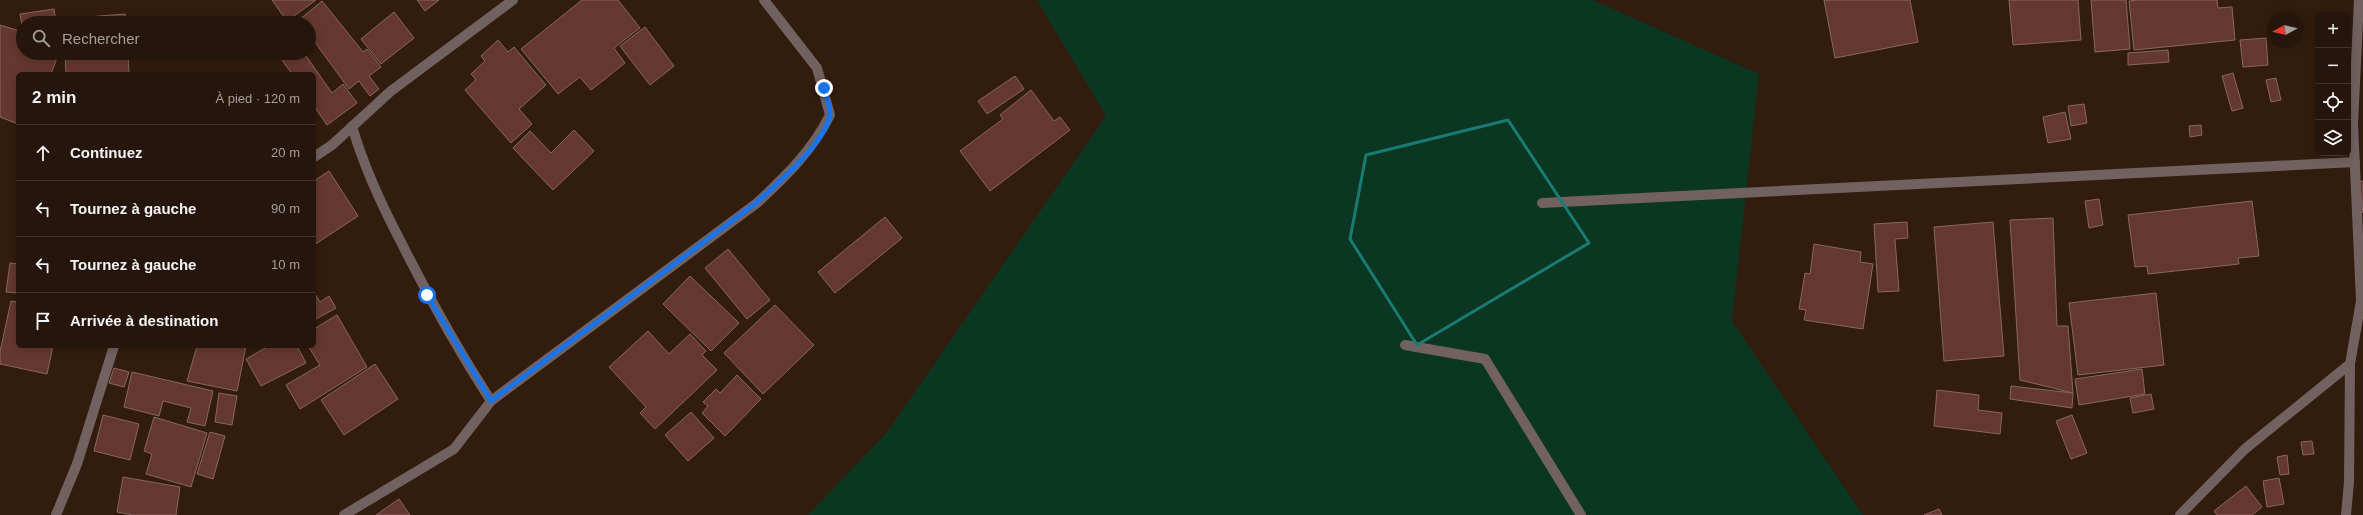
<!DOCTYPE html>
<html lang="fr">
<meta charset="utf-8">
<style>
body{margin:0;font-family:Helvetica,sans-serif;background:#322218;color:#f1f3f6}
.controls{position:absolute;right:12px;top:12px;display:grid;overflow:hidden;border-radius:6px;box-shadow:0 2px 10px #0003}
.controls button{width:36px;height:36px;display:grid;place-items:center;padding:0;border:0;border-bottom:1px solid #42342b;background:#26150a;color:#f1f3f6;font:20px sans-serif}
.compass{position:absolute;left:2267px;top:12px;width:36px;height:36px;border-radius:50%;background:#26150a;box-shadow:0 2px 10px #0003;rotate:262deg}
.stop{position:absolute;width:12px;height:12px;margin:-9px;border:3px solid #1a73e8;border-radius:50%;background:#fff}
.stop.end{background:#1a73e8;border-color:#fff;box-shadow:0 1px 4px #0008}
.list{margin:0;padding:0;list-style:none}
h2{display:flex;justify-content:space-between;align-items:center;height:52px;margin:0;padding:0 16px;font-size:17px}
h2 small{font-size:13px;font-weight:400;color:#a49f9c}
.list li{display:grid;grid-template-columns:26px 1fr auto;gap:12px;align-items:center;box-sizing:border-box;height:56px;padding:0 16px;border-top:1px solid #42342b}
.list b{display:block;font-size:15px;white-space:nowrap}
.list em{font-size:13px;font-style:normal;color:#a49f9c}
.icon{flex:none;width:22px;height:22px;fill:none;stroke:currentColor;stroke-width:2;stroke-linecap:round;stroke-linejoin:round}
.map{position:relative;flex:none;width:2363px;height:515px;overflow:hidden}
.search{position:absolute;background:#26150a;box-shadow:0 2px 10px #0003;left:16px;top:16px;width:300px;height:44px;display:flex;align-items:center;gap:10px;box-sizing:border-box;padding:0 14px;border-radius:22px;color:#a49f9c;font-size:15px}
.panel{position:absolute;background:#26150a;box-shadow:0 2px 10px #0003;left:16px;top:72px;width:300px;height:276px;border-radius:6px}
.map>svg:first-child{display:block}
.green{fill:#0b3621}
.building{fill:#64382f;stroke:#876761}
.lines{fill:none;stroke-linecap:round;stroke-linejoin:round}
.minor{stroke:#716261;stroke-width:10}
.route{stroke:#1a73e8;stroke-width:5}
.marked{fill:none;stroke:#1a7b73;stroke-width:3;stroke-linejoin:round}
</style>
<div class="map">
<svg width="2363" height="515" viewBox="0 0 2363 515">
<rect width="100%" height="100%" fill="#321c0d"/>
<path class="green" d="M1037,0H1593L1759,74L1732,321L1863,515H808L887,432L1106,116Z"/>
<g class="building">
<path d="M272,0H316L287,21Z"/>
<path d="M417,0H439L425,11Z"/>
<path d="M582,0H618L640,28L614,48L625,63L591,90L580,77L558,94L521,49Z"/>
<path d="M1824,0H1910L1918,42L1835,58Z"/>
<path d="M2009,0H2078L2081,40L2013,45Z"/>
<path d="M2091,0H2126L2130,49L2095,52Z"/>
<path d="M2138,0H2217L2218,8L2232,7L2235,40L2134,50L2129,1Z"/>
<path d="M322,1L363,52L367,49L381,67L369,76L379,89L370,96L359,81L349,89L309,34V23H301L299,20Z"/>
<path d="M54,9L56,23H23V32L20,14Z"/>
<path d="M394,12L414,38L381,64L361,39Z"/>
<path d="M125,14V23H62V19Z"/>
<path d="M0,25L23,32V53H42L57,58L51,74H18V124L0,117Z"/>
<path d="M645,27L674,66L650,85L620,46Z"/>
<path d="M2266,38L2268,65L2243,67L2240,40Z"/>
<path d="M498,40L508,52L514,47L546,85L519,109L532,124L511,143L465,90L476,80L471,74L485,61L481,56Z"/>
<path d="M2168,50L2169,62L2128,65V53Z"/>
<path d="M65,53H128L129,74H66Z"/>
<path d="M277,53H304L332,93L343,84L357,103L327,125L314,106V74H292Z"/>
<path d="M2233,73L2243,108L2232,111L2222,76Z"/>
<path d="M1015,76L1024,89L987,114L978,101Z"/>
<path d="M2276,78L2281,100L2271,102L2266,80Z"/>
<path d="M1031,90L1054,121L1060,117L1070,130L990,191L960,151L1003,119L1000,115Z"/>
<path d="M2084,104L2087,123L2071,126L2068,106Z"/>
<path d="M2065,112L2071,139L2048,143L2043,117Z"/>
<path d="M2201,125L2202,135L2190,137L2189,126Z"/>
<path d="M574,130L594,151L553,190L513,148L530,131L551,153Z"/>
<path d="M329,171L358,216L314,245V181Z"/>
<path d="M2359,181H2363V213Z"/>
<path d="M2099,199L2103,225L2089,228L2085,201Z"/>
<path d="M2252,201L2259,256L2238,258L2239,264L2148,274L2147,266L2135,267L2128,215Z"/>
<path d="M885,217L902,238L835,293L818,272Z"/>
<path d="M2053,218L2057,326H2068L2073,393L2020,380L2010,220Z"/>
<path d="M1907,222L1908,238L1895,239L1899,291L1878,292L1874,224Z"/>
<path d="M1993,222L2004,356L1944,361L1934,227Z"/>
<path d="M1814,244L1861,252L1860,262L1873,264L1863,329L1804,320L1806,310L1799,309L1805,273L1810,274Z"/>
<path d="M728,249L770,300L747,319L705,268Z"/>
<path d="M10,263L18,264V293L6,292Z"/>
<path d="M690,276L739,323L711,351L663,304Z"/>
<path d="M314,292L320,302L329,296L336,308L314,320Z"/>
<path d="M2156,293L2164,365L2078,375L2069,303Z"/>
<path d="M11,301L18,302V346H53L47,374L0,364V352Z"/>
<path d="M775,305L814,345L763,394L724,353Z"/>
<path d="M337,315L367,367L300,409L286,385L320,365L308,346H314V329Z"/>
<path d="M648,331L669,354L690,334L706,351L702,355L717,370L655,429L640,413L646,407L609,367Z"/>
<path d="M197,346H246L237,391L187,381Z"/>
<path d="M269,346H297L306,363L261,386L246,359Z"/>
<path d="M375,364L398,399L344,435L321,400Z"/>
<path d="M114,368L129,372L124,387L109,383Z"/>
<path d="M2142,369L2145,394L2079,405L2075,379Z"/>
<path d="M132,372L213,391L205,426L187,422L191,408L163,401L159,416L124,407Z"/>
<path d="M737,375L761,399L725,436L702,413L708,406L703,402L716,389L720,393Z"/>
<path d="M2011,386L2073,393L2072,408L2010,399Z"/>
<path d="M1937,390L1979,395L1978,410L2002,413L2000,434L1934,426Z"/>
<path d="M219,393L237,396L232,425L215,422Z"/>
<path d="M2151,394L2154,409L2133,413L2130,398Z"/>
<path d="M691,412L714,438L688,461L665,435Z"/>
<path d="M103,415L139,424L130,460L94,451Z"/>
<path d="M2072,415L2087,453L2071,459L2056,421Z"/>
<path d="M154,417L207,433L191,487L146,474L152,454L144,451Z"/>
<path d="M210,432L225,436L213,479L197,474Z"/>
<path d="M2312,441L2314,454L2303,455L2301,442Z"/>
<path d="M2287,455L2289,474L2280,475L2277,457Z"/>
<path d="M123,477L180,487L176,515H133L117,512Z"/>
<path d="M2279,478L2284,504L2267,507L2263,481Z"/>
<path d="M2246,486L2262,507L2252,515H2217L2214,511Z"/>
<path d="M399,499L410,515H376Z"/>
<path d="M1939,509L1942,515H1924Z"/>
</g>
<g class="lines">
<g class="minor">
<path d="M352,126C364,168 382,206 402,244C429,298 458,350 491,401"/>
<path d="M314,157L332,145L391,91L513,0"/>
<path d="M1542,203L2355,162"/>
<path d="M1405,345L1485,359L1581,515"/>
<path d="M56,515L77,464L114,346"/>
<path d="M344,515L454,449L491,401L757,203C786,176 812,151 830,115L817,68L764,0"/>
<path d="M2180,515L2245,449L2350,364L2361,301L2353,124L2359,0"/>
<path d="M2346,515L2349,482L2350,364"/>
</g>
</g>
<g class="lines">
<path class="route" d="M427,295L491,401L756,203C779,182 822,146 830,116C831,109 826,96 824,88"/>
</g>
<path class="marked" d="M1508,120L1589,243L1417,345L1350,239L1366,155Z"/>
</svg>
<div class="controls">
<button>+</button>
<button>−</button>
<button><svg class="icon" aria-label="locate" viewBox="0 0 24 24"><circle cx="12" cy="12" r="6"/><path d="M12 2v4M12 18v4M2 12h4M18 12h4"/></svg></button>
<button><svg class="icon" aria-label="layers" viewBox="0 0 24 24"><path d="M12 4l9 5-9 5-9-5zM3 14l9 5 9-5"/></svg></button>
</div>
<svg class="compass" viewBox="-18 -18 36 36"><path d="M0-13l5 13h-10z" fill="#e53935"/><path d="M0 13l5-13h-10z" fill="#a49f9c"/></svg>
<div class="stop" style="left:427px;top:295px"></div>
<div class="stop end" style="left:824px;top:88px"></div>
<div class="search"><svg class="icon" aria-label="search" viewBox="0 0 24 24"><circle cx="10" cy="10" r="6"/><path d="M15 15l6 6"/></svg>Rechercher</div>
<section class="panel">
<h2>2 min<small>À pied · 120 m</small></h2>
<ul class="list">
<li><svg class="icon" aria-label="ahead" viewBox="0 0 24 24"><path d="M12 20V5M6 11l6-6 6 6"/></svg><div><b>Continuez</b></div><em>20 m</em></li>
<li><svg class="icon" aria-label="left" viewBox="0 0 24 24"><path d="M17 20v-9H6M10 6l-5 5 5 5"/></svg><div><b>Tournez à gauche</b></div><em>90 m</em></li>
<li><svg class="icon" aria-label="left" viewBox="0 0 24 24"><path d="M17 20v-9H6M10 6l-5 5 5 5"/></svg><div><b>Tournez à gauche</b></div><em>10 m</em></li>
<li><svg class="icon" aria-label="arrive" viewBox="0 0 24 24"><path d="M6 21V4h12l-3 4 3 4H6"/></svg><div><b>Arrivée à destination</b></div></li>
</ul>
</section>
</div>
